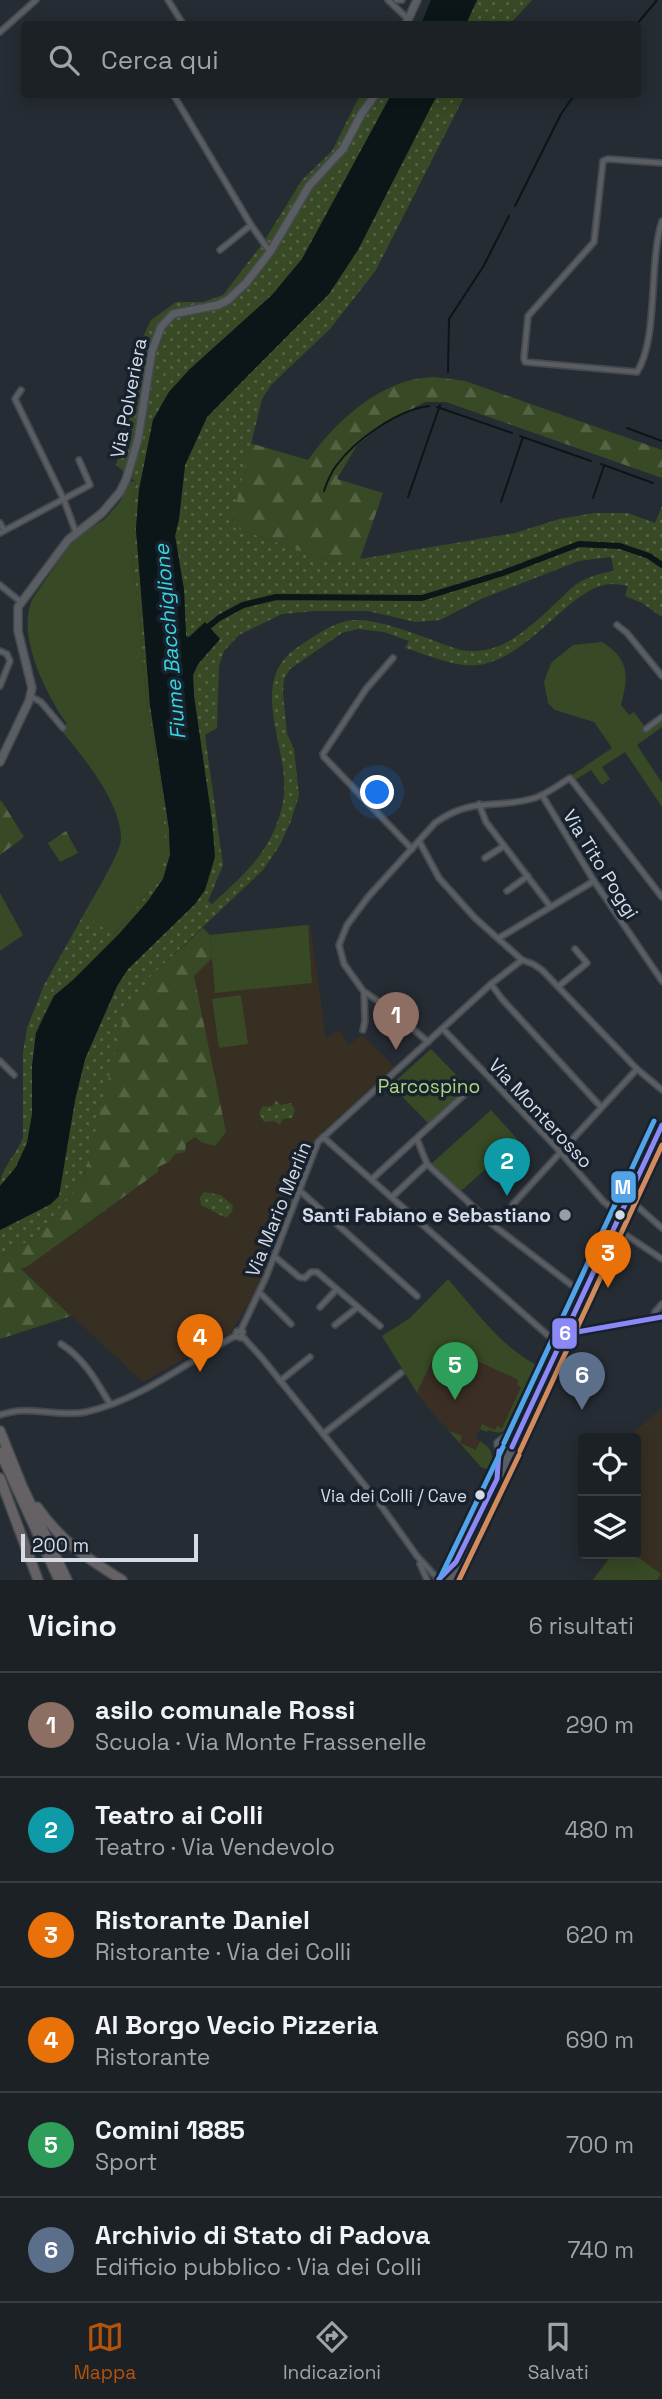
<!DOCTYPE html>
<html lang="it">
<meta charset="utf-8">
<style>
body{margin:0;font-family:"Space Grotesk",sans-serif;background:#292e32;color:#f1f3f6}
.controls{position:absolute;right:21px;bottom:21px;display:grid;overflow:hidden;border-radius:7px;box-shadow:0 4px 18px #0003}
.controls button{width:63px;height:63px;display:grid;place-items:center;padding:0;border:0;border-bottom:2px solid #3a3e43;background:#1c2126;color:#f1f3f6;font:35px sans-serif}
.scale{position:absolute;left:21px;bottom:18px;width:177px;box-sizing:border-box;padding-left:7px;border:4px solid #d5dce5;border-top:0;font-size:19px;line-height:24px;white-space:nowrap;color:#d5dce5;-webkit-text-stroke:5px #18222e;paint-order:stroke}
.you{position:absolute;left:378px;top:793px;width:24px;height:24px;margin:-18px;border:5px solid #fff;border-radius:50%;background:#1a73e8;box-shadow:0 0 0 10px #1a73e833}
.badge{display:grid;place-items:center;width:46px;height:46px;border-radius:50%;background:#b45309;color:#fff;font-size:23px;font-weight:700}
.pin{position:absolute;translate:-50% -58px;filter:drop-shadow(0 2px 4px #0008)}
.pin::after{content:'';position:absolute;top:37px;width:24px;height:21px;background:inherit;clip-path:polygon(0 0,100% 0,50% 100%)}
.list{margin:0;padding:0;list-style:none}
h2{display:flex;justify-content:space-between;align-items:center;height:91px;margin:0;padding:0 28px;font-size:30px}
h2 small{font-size:23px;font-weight:400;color:#a0a3a7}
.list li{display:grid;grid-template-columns:46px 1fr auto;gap:21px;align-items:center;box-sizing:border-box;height:105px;padding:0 28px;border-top:2px solid #3a3e43}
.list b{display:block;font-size:26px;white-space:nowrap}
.list p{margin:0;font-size:23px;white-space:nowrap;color:#a0a3a7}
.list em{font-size:23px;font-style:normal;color:#a0a3a7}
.icon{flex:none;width:38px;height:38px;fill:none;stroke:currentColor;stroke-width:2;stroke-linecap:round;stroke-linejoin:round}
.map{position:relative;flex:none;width:662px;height:1580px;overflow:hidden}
.search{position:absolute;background:#1c2126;box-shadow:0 4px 18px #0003;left:21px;right:21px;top:21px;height:77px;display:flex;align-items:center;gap:18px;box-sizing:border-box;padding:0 24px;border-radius:7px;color:#a0a3a7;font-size:26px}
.sheet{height:721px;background:#1c2126}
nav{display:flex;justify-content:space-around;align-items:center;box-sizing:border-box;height:98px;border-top:2px solid #3a3e43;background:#1c2126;font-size:19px;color:#a0a3a7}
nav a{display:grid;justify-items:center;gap:4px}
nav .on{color:#b45309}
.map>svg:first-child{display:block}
.commercial{fill:#3b2f25}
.education{fill:#382f23}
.grass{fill:url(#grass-dots);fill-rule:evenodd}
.forest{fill:url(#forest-firs)}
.green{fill:#384925}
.water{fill:#0a1618}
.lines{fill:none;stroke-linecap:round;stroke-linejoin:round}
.stream{stroke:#0a1618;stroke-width:2}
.canal{stroke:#0a1618;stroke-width:6}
.street-casing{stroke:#43494e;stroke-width:8}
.secondary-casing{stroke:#43494e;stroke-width:10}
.highway-casing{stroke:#43494e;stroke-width:12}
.street{stroke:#5a5e63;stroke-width:4.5}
.secondary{stroke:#5a5e63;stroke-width:7}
.highway{stroke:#666165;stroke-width:9}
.bus-1-casing{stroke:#18222e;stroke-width:10}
.bus-2-casing{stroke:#18222e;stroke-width:10}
.bus-3-casing{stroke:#18222e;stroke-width:10}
.bus-1{stroke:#8b89f6;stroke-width:5}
.bus-2{stroke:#d38b5e;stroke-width:5}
.bus-3{stroke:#53a3e8;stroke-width:5}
.poi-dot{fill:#989ea7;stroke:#18222e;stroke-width:2.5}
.bus-dot{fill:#d5dce5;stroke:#18222e;stroke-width:2.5}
.labels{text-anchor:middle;stroke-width:7;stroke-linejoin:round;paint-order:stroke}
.bus-label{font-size:17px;fill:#d5dce5;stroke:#18222e;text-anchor:end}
.street-label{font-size:19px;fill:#d5dce5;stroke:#18222e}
.park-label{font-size:19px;fill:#add57b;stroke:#18222e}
.poi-label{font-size:19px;font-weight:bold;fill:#d5dce5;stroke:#18222e;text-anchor:end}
.water-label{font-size:21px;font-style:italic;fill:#37d5e0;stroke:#18222e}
.line-badge{stroke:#18222e;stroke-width:2.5}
.badge-label{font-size:19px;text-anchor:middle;font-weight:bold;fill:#fff}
</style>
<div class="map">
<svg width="662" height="1580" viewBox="0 0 662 1580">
<defs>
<pattern id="grass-dots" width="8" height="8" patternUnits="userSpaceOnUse" patternTransform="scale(1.75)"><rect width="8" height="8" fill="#384925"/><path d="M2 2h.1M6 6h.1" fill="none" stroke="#546344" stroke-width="1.8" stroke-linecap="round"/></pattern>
<pattern id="forest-firs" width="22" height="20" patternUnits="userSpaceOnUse" patternTransform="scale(1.75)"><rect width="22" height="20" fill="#384925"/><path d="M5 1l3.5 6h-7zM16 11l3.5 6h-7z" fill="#546344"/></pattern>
</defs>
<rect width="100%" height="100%" fill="#262c33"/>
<path class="commercial" d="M450,1347L519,1381L521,1387L502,1428L495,1430L482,1425L476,1438L480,1441L477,1450L459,1443L462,1436L450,1430L439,1421L417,1393L437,1352Z"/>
<g class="education">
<path d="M310,924L326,1038L340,1030L349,1045L362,1035L394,1067L322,1132L313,1143L291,1195L288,1210L260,1284L231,1332L143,1382L7,1256L147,1013L203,928L210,935Z"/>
<path d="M662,1408V1580H592L611,1554H636V1550L640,1546L636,1540V1438H627Z"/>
</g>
<g class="grass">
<path d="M477,0H532L510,24H466Z"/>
<path d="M360,95H391L302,259L272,295L190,369L169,392L153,420L139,490L136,529L150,705L169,829L170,855L163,879L148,901L119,934L73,980L54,996L44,1015L36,1033L32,1067V1115L27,1143L16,1167L0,1186C0,1169 17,1154 23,1137V1052L27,1028L44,985L84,914L114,934L149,892L162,790L146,696L140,621L131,548V514L136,482L116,465L122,444L134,356L151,320L176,302H203L223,295L263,243L302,180L332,151Z"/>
<path d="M437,95H465L376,270L330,329L271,385L262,399L231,526L331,562L366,558L515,533L559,519L594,513H628L655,523L662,506V617L642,603L625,596L628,586C623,585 617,584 612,584C572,584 532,657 479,665C455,668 428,655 405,648L409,641L384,632L358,629L342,633L290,669L284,679L283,693L287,734L294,749L299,795L291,821L280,845L263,870L148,979L141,995L81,1184L34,1238L0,1257V1230L51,1204L58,1196L75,1100L85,1059L117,986L128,969L195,904L212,821L194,696L193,675L198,664L220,639L186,636L184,590L175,536L179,519L185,465L207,417L235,387L405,156ZM611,557L614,571C601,573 590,576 578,583C571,587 565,595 558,601C530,627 502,657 460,650C433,641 381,618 354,620C335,621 316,635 301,645C279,659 271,676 272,702C274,738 290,772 282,807C271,852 244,875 212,904L208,901L223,865L205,735L217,728L219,666L224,651L239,635L282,614L315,611H368L415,622L440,620L481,599L579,561Z"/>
<path d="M276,1101L281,1105L291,1103L295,1110L292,1118L283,1119L280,1125L274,1121L264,1122L259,1114L262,1107L272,1106Z"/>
<path d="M204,1192L221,1195L233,1206L232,1212L226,1218L201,1205L200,1197Z"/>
</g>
<g class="forest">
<path d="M434,377L465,381L662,450V478L446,402H425L385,423L357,445L337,479L383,493L360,559L331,562L231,526L250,443L308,460C337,420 382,378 434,377Z"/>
<path d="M1,800L24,837L0,855V802Z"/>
<path d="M66,831L78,853L60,862L48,843Z"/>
<path d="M203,928L210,935L212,958L194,976L226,1132L215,1146L201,1142L195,1137L186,1143L185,1152L175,1154L169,1162L158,1167V1172L28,1266L21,1269L71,1316L0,1339V1257L34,1238L81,1184L86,1169L128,1000L140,995L148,979Z"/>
</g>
<g class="green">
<path d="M136,481L131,514V548L140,621L146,696L162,790L166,854L159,875L149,892L113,935L84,914C92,899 120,854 121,840C122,803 83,757 61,730L67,724C46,694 15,634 33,598L74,539L105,519L119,503L130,482Z"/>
<path d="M602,642C629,659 629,675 621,705L629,715L634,712L647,730L662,720V727L637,745L662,783V807L625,752L602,767L610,779L602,785L591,770L575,780L572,775L612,748L594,722L555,710L548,703L544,682L551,663L573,645Z"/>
<path d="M0,893L23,935L0,951Z"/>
<path d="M308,925L312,983L215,993L210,935Z"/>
<path d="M241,995L248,1044L219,1048L212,999Z"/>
<path d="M431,1049L468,1087L428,1123L391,1085Z"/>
<path d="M491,1110L518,1140L461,1191L431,1164Z"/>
<path d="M448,1279C475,1310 501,1347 538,1366L508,1428C502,1434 496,1433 488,1430L487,1432L480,1429L482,1424L495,1430L497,1426L502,1428L521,1387L517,1385L518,1380L450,1348L448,1351L441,1354L436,1352L417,1393L382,1336L410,1318Z"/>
<path d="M448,1430L462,1436L460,1443L476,1450L480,1441C493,1449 495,1456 489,1470L481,1467Z"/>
<path d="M613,1554H634L661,1574L657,1580H593Z"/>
</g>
<g class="water">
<path d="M431,0H477L466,24H421Z"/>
<path d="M391,95H437L358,250L329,294L207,417L185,465L179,519L175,536L184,590L186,636L188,638L205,622L220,639L198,664L193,675L194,696L212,821L215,857L205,890L195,904L128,969L117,986L85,1059L75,1100L59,1196L51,1204L0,1230V1186L16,1167L27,1143L32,1115V1067L36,1033L54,996L73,980L119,934L148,901L163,879L170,855L169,829L150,705L136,529L139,490L153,420L169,392L190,369L272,295L302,259Z"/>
</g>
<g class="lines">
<g class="stream">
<path d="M637,24L657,0"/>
<path d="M515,206L561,114L575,94"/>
<path d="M448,372L449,319L483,267L509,216"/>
<path d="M437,407L512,433"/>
<path d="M627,428L662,441"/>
<path d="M520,436L591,461"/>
<path d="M601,464L653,483"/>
<path d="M324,491C327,482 330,474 336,466C355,440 397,410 429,406"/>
<path d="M408,497L440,405"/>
<path d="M593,498L604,466"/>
<path d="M501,502L523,437"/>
</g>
<path class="canal" d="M203,631L219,618L243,605L276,597L422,598L503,573L579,544L620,546L649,556L662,565"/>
<defs>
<g id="street">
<path d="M168,0L183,24"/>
<path d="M388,0L408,19"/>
<path d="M396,0H402"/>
<path d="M0,32L36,0"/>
<path d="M173,94L251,225L270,252"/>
<path d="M662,163L608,159L603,161L594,242L528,316L524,358L525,362L637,372C659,337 648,265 662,221"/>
<path d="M220,250L251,225"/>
<path d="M21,390L15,399L64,500L76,533"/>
<path d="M0,523L4,530"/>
<path d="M0,533L90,485L79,460"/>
<path d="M0,585L21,602"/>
<path d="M617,625L627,633L662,676"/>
<path d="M0,651L7,654L10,661L0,686"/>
<path d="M393,658L366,689L323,754L324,757L412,849"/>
<path d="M30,696L41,702L63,728"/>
<path d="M646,729L662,717"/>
<path d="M542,795L594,881L662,981"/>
<path d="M479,804L486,822L550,906"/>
<path d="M419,841L439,878L475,918L522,960L533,964L542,970L637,1069L662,1090"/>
<path d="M485,858L504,846"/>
<path d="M507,891L528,876"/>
<path d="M499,938L594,881"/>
<path d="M491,984L502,999L601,1107"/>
<path d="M559,986L587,963L575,949"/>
<path d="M365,992L395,1013L428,1042"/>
<path d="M443,1029L555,1146L604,1202L620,1214"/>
<path d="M363,1030L365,1021L364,992L344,964L339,945L347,925L368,897L435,823C471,797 493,809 531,799C545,796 558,785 570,778L662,897"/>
<path d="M0,1061L14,1075"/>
<path d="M323,1137L551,1338L561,1339L577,1332L662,1317"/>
<path d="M417,1139L427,1164L493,1225L582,1293"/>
<path d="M372,1179L465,1094"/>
<path d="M299,1190L417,1296"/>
<path d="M392,1197L427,1164"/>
<path d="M628,1198L662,1228"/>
<path d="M513,1204L637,1069"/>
<path d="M614,1227L662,1259"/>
<path d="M274,1256L299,1277L305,1278L311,1272H317L380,1326"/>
<path d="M260,1293L291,1324"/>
<path d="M320,1307L337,1289"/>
<path d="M653,1318L655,1312L662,1304"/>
<path d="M335,1325L358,1307"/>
<path d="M241,1330L266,1277L318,1142L491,984L522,960"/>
<path d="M243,1337L262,1358L382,1507L417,1556L438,1579"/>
<path d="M61,1344C84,1358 97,1382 110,1404"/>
<path d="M280,1381L310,1357"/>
<path d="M0,1415C29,1404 56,1418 86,1412C140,1400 187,1362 235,1336L237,1331L243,1332L241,1338L235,1336"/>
<path d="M323,1434L401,1373"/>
<path d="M420,1564L427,1580"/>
</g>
<g id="secondary">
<path d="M406,24L417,0"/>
<path d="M0,762L29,701L32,688L18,631V607L68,540L102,513L120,492L126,480L138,439L152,351L161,327L173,314L218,305L228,300L246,283L270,252L309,186L343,149L362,113L376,94"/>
<path d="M504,1439L511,1442L512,1447L509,1452L505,1454L499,1451L498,1443L513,1432L523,1416"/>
<path d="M512,1447L568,1323L662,1125"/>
<path d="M439,1579L451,1568"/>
<path d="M449,1580L511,1451"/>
</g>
<g id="highway">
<path d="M0,1431L22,1486L67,1580"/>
<path d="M0,1452L59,1580"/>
<path d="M0,1478L38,1580"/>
<path d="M37,1507C63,1543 85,1557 122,1580"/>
</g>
</defs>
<use href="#street" class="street-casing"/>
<use href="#secondary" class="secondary-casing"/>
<use href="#highway" class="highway-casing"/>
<use href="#street" class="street"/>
<use href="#secondary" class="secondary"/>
<use href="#highway" class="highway"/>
<defs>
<g id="bus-1">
<path d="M561,1339L577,1332L662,1317"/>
<path d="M512,1447L662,1125"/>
<path d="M439,1579L456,1562L497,1479L499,1451"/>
</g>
<g id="bus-2">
<path d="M520,1451L662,1145"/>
<path d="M459,1580L519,1455"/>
</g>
<g id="bus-3">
<path d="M504,1443L654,1121"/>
<path d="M441,1576L503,1447"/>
</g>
</defs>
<use href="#bus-1" class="bus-1-casing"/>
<use href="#bus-2" class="bus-2-casing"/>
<use href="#bus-3" class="bus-3-casing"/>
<use href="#bus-1" class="bus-1"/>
<use href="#bus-2" class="bus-2"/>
<use href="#bus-3" class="bus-3"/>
</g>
<circle class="poi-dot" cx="565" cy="1215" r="7"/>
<g class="bus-dot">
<circle cx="620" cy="1215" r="6"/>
<circle cx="480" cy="1495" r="6"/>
</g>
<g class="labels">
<g class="bus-label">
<text x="467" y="1502">Via dei Colli / Cave</text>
</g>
<g class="street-label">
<text transform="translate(128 398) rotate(-79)" y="7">Via Polveriera</text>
<text transform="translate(601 864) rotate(58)" y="7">Via Tito Poggi</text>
<text transform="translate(541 1113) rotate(47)" y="7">Via Monterosso</text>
<text transform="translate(278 1209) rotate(-68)" y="7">Via Mario Merlin</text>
</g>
<g class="park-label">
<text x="429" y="1093">Parcospino</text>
</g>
<g class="poi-label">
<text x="551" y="1222">Santi Fabiano e Sebastiano</text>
</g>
<g class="water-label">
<text transform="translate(170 642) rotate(-95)" y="7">Fiume Bacchiglione</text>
</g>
</g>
<g class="line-badge">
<rect x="610" y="1170" width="27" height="34" rx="7" fill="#53a3e8"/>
<rect x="551" y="1317" width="27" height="33" rx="7" fill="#8b89f6"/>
</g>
<g class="badge-label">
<text x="623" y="1194">M</text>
<text x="565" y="1340">6</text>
</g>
</svg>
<div class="controls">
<button><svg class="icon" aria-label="locate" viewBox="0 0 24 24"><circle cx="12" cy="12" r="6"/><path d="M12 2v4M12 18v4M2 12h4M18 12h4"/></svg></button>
<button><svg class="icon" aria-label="layers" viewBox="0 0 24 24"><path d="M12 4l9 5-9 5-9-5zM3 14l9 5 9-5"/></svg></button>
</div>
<div class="scale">200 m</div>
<div class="you"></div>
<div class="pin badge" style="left:396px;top:1050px;background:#8d6e63">1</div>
<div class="pin badge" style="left:507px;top:1196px;background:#0f9aa8">2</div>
<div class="pin badge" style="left:608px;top:1288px;background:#e8710a">3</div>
<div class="pin badge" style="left:200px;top:1372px;background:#e8710a">4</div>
<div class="pin badge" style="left:455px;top:1400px;background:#2e9e5b">5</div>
<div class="pin badge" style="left:582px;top:1410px;background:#5c6f8a">6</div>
<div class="search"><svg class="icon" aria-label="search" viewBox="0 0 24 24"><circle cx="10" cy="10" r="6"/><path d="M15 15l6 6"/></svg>Cerca qui</div>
</div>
<section class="sheet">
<h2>Vicino<small>6 risultati</small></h2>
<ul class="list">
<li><span class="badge" style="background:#8d6e63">1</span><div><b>asilo comunale Rossi</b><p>Scuola · Via Monte Frassenelle</p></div><em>290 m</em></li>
<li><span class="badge" style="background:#0f9aa8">2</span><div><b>Teatro ai Colli</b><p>Teatro · Via Vendevolo</p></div><em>480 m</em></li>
<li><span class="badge" style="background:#e8710a">3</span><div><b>Ristorante Daniel</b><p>Ristorante · Via dei Colli</p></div><em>620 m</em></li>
<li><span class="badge" style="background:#e8710a">4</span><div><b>Al Borgo Vecio Pizzeria</b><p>Ristorante</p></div><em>690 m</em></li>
<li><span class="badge" style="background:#2e9e5b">5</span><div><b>Comini 1885</b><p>Sport</p></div><em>700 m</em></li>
<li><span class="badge" style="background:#5c6f8a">6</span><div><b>Archivio di Stato di Padova</b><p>Edificio pubblico · Via dei Colli</p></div><em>740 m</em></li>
</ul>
</section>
<nav>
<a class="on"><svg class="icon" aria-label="map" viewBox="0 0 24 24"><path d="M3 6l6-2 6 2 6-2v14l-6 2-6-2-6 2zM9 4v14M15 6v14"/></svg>Mappa</a>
<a><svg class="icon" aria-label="directions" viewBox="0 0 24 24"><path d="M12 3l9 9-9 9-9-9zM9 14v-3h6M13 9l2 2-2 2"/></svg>Indicazioni</a>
<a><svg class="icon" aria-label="saved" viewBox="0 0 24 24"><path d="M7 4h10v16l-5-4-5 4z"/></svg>Salvati</a>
</nav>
